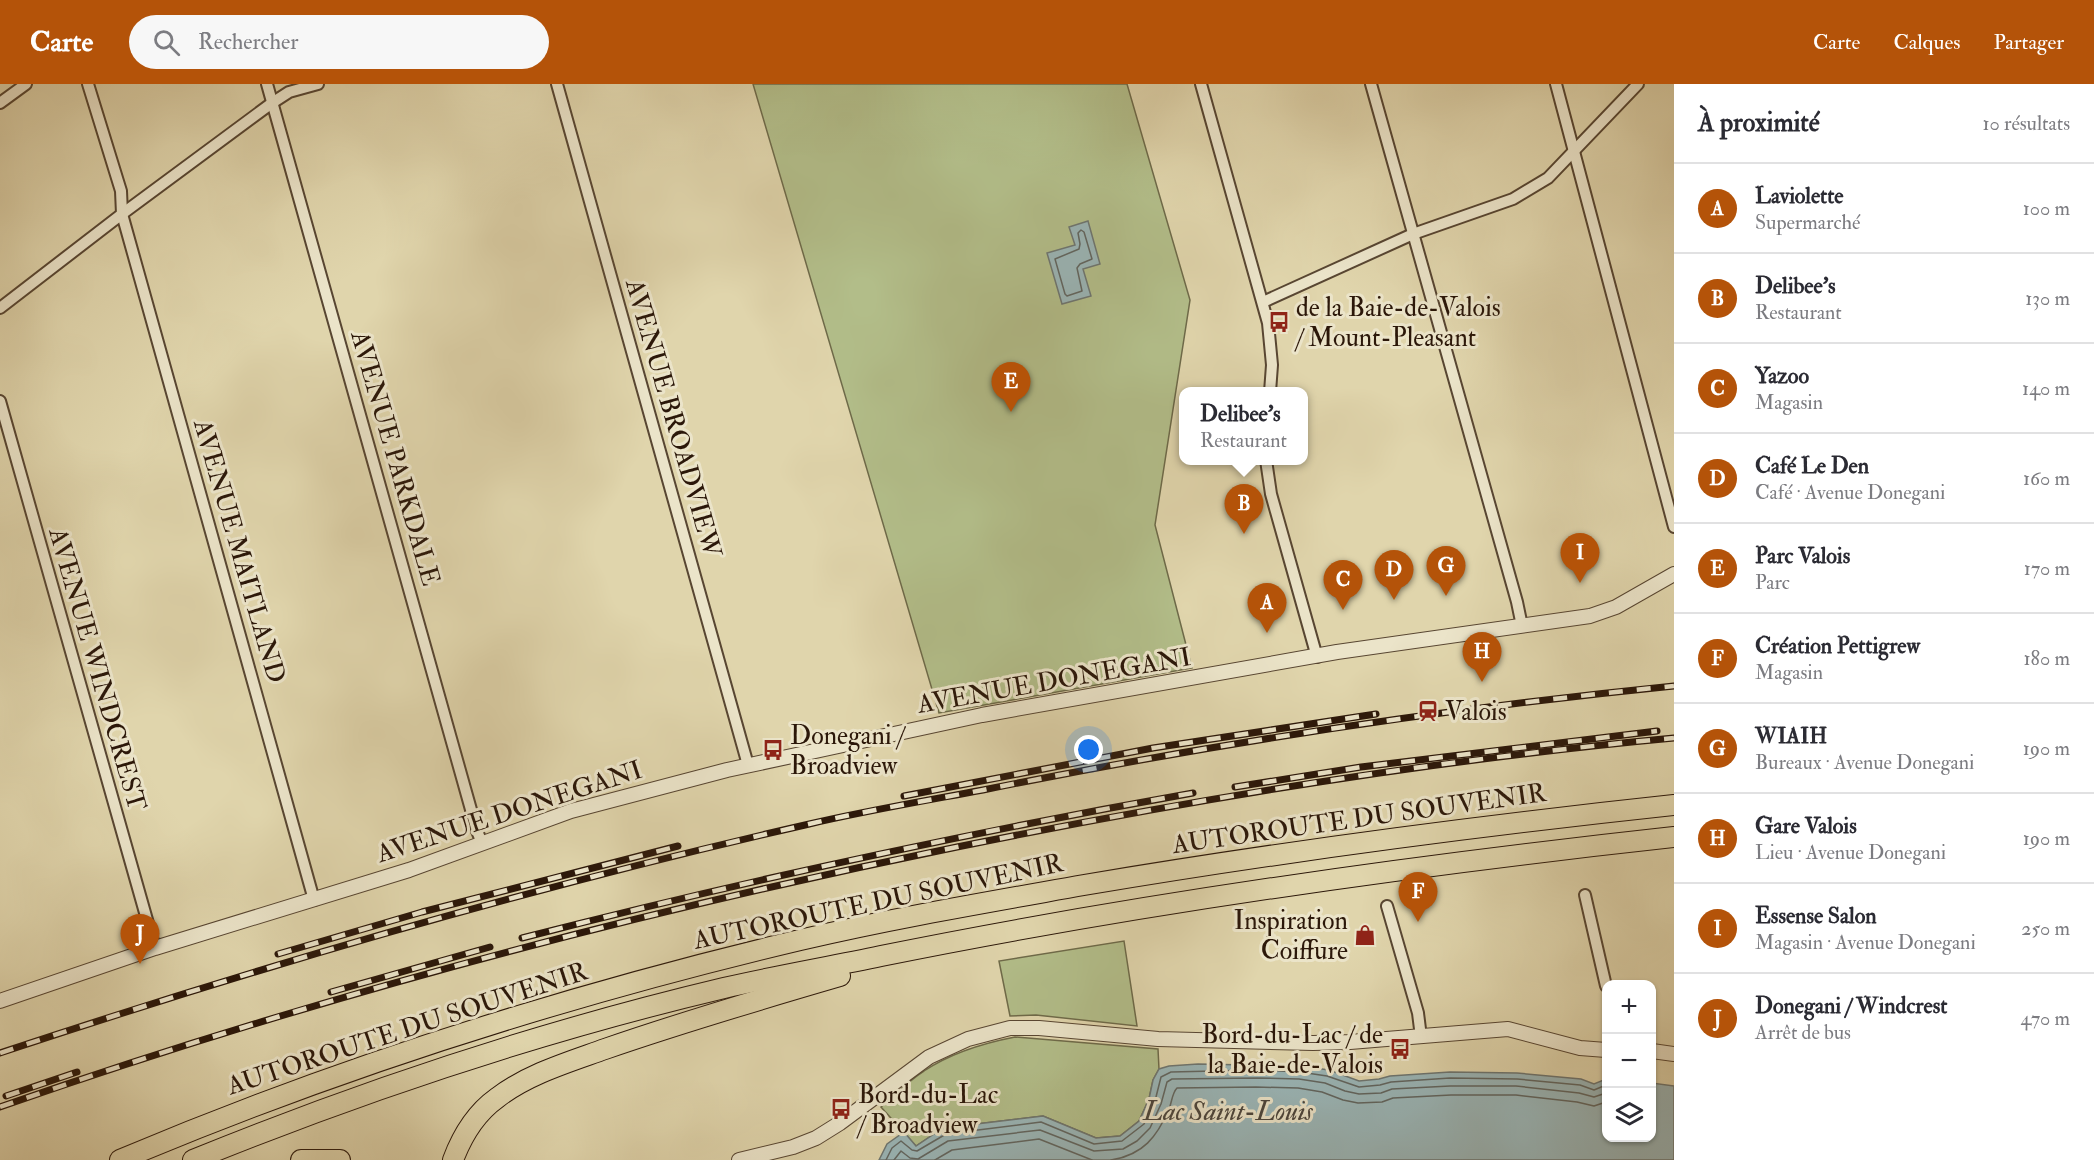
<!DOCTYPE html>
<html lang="fr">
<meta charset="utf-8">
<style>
body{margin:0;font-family:"IM FELL Double Pica",serif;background:#f7f7f7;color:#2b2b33}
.controls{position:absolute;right:18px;bottom:18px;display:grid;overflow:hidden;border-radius:12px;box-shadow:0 2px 4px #0004}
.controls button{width:54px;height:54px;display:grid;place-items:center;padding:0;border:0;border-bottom:2px solid #e1e1e2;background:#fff;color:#2b2b33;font:30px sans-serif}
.you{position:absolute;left:1089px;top:666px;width:21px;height:21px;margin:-15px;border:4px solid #fff;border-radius:50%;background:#1a73e8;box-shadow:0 0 0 9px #1a73e833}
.badge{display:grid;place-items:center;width:39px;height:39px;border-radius:50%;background:#b45309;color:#fff;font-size:20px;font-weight:700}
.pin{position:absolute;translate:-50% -50px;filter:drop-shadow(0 2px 3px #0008)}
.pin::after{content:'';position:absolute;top:32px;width:21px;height:18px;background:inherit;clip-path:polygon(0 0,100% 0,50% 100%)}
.popup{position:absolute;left:1179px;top:303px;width:129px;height:78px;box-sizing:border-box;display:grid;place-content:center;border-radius:12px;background:#fff;filter:drop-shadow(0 2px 4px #0005);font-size:20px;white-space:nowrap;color:#7c7c81}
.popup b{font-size:22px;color:#2b2b33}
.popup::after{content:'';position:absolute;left:50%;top:100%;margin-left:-12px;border:12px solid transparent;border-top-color:#fff}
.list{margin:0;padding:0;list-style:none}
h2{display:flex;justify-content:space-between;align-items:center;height:78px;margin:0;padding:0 24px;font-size:26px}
h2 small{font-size:20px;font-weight:400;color:#7c7c81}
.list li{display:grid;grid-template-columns:39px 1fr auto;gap:18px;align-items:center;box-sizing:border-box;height:90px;padding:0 24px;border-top:2px solid #e1e1e2}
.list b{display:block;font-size:22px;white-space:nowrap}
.list p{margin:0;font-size:20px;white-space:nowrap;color:#7c7c81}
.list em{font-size:20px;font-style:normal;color:#7c7c81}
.icon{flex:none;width:33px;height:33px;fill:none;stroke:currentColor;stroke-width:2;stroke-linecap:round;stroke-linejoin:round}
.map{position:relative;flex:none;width:1674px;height:1076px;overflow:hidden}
header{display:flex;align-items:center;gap:36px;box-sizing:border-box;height:84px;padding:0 30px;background:#b45309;color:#fff}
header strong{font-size:28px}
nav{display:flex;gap:33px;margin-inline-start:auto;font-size:21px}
.search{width:420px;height:54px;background:#f7f7f7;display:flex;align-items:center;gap:15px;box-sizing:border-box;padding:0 21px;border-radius:33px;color:#7c7c81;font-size:22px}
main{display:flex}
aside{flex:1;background:#fff}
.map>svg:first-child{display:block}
.green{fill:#b2bd89;stroke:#6e6a49;stroke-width:1.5}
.water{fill:#9ab5b6;stroke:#6e7671;stroke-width:1.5}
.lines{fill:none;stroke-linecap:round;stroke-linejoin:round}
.shore{stroke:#626660;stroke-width:1.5}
.minor-casing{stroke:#584632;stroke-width:14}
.tertiary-casing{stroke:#584632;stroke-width:16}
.motorway-casing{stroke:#2b1709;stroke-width:22}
.minor{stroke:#ebe4c9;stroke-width:10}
.tertiary{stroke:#ebe4c9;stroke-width:14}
.motorway{stroke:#e0d5ac;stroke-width:20}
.rail-casing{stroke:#2b1709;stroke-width:7}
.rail{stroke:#ebe4c9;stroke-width:4.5;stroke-dasharray:14;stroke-linecap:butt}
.labels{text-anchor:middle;stroke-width:6;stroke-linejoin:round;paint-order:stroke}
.poi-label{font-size:26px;fill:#2b1709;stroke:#ebe4c9;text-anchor:start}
.street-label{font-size:26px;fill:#2b1709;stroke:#ebe4c9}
.water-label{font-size:27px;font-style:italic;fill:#4c463d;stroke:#ebe4c9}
</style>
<header>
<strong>Carte</strong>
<div class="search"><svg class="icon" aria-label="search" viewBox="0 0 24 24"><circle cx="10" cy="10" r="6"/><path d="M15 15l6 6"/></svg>Rechercher</div>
<nav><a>Carte</a><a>Calques</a><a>Partager</a></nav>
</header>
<main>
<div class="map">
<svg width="1674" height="1076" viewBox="0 0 1674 1076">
<rect width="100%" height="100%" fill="#e0d5ac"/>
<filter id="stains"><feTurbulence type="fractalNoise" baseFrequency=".00333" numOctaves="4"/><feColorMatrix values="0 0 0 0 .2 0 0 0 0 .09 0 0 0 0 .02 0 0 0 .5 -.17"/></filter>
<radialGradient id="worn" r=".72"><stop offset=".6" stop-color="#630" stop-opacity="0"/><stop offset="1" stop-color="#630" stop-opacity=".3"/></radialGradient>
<g class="green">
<path d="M753,0H1127L1190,216L1155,441L1192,584L939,629Z"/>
<path d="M1124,857L1137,942L1036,931L1010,932L999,877Z"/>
<path d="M1015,953L1158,965L1159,985L1153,996L1149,1015L1139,1037L1120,1052L1096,1054L1043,1032L943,1044L916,1062L881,1023C895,1011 908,997 924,987C951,969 984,959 1015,953Z"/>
</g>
<g class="water">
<path d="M1088,137L1100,180L1083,185L1091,212L1062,220L1047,169L1075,161L1069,143Z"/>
<path d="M1198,980L1300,982L1329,986L1359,997L1379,995L1390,992L1450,988L1517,989L1581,995L1594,1000L1606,995V1054H1652V999L1674,1002V1076H879L887,1060L904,1048L916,1062L943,1044L1043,1032L1096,1054L1120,1052L1139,1037L1149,1015L1153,996L1159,985L1169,982Z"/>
</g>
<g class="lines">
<g class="shore">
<path d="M1081,146L1084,148L1092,175L1080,180L1077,184L1082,207L1067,212L1065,210L1055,175L1079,165L1080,160L1078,149Z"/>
<path d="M886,1076L892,1064L901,1057L912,1066L917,1067L946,1050L1041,1038L1094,1060L1122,1057L1144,1040L1155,1017L1161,993L1171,988L1257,986L1300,988L1327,992L1359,1003L1380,1001L1391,998L1450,994L1517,995L1580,1001L1594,1006L1606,1001"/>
<path d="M894,1076L901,1067L910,1074L918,1075L948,1057L1040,1046L1094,1067L1123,1065L1137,1057L1150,1044L1161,1020L1167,998L1172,995L1257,994L1299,995L1325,999L1345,1007L1359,1010L1381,1009L1392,1005L1450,1002H1516L1579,1009L1594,1013L1606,1009"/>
<path d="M935,1076L952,1066L1039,1055L1092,1076"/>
<path d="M1111,1076C1143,1071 1157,1053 1169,1025C1172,1018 1172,1009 1177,1004L1256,1003L1298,1004L1322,1008L1343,1016L1358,1019L1382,1018L1393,1014L1451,1011H1516L1577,1018L1594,1022L1606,1018"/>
</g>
<defs>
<g id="minor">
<path d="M88,0L121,107L122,130L314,816"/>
<path d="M267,0L477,747L482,759"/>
<path d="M557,0L748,681"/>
<path d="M1201,0L1268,239L1272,281L1270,308"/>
<path d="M1371,0L1517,518L1522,542"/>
<path d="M1556,0L1674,443"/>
<path d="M0,19L26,0"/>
<path d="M1263,218L1413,150L1513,115L1548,94L1638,0"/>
<path d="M0,224L122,130L272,19L289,8L318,0"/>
<path d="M0,317L155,864"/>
<path d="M1266,376L1271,410L1317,573"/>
<path d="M1585,811L1606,902"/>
<path d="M1387,822L1418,929L1421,953"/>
</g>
<g id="tertiary">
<path d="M0,917L155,864L409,786L571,727L727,686L982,631L1337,568L1590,532L1616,523L1674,490"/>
<path d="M1652,967L1674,970"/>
<path d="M739,1076L793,1063L816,1054L840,1039L929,973L968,955L1010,944H1039L1158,955L1313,959L1350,958L1508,945L1580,964L1606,966"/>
</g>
<g id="motorway">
<path d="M120,1076C340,983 568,911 800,856C894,834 989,818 1084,801C1280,768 1477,742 1674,721"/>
<path d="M193,1076C365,1006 543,947 724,904C776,892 829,883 881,872C1143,819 1408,782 1674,753"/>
<path d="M301,1076H340"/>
<path d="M453,1076C462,1052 476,1029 497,1014C528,990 569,978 605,965C683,938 761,915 840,892"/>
</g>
</defs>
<use href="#minor" class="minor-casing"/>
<use href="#tertiary" class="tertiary-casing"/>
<use href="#motorway" class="motorway-casing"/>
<use href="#minor" class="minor"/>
<use href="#tertiary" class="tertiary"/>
<use href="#motorway" class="motorway"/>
<defs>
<g id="rail">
<path d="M1235,703L1361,683L1657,647"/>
<path d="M904,712L1153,664L1376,630"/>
<path d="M522,854C744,797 967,749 1193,709"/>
<path d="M278,870L422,828L678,762"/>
<path d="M331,908L490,863"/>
<path d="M0,969C265,881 533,803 805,741C864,727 924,717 983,706C1211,660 1442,625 1674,602"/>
<path d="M6,1012L77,988"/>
<path d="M0,1023C312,914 633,829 957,763C1194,715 1433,676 1674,654"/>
</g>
</defs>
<use href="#rail" class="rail-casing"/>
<use href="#rail" class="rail"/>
</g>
<defs>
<symbol id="bus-bare" viewBox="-9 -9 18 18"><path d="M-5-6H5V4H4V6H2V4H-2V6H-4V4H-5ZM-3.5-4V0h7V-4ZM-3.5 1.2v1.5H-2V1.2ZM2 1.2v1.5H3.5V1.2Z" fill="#8f2418" stroke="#ebe4c9" stroke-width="2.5" paint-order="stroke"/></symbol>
<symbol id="station-bare" viewBox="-9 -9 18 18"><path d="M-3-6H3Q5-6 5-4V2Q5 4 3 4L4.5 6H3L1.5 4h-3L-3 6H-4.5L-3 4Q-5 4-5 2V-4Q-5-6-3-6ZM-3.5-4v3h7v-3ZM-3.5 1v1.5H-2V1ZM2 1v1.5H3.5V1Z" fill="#8f2418" stroke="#ebe4c9" stroke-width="2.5" paint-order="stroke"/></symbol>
<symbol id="shop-bare" viewBox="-9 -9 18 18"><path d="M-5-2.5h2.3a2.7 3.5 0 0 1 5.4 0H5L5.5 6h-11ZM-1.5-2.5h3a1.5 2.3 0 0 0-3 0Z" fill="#8f2418" stroke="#ebe4c9" stroke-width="2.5" paint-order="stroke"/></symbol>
</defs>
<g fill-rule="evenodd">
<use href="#bus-bare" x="1264" y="223" width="30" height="30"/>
<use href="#station-bare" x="1413" y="612" width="30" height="30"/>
<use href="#bus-bare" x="758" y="651" width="30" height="30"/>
<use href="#shop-bare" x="1350" y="836" width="30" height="30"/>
<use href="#bus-bare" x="1385" y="950" width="30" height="30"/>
<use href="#bus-bare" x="826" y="1010" width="30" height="30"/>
</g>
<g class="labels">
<g class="poi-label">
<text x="1296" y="232">de la Baie-de-Valois<tspan x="1296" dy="30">/ Mount-Pleasant</tspan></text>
<text x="1445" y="636">Valois</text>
<text x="790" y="660">Donegani /<tspan x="790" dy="30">Broadview</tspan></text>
<text x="1348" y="845" text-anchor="end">Inspiration<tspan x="1348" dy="30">Coiffure</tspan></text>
<text x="1383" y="959" text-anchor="end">Bord-du-Lac / de<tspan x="1383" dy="30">la Baie-de-Valois</tspan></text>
<text x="858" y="1019">Bord-du-Lac<tspan x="858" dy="30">/ Broadview</tspan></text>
</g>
<g class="street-label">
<text transform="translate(674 334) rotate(74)" y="9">AVENUE BROADVIEW</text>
<text transform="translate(396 374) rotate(74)" y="9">AVENUE PARKDALE</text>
<text transform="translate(240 467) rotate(74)" y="9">AVENUE MAITLAND</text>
<text transform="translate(98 585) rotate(74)" y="9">AVENUE WINDCREST</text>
<text transform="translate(1054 596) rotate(-10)" y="9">AVENUE DONEGANI</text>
<text transform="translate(509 727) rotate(-18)" y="9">AVENUE DONEGANI</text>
<text transform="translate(1359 734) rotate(-8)" y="9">AUTOROUTE DU SOUVENIR</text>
<text transform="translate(878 817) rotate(-12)" y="9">AUTOROUTE DU SOUVENIR</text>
<text transform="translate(407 944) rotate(-18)" y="9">AUTOROUTE DU SOUVENIR</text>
</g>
<g class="water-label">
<text x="1228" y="1036">Lac Saint-Louis</text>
</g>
</g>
<rect width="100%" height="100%" filter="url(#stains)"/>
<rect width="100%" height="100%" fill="url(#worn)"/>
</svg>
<div class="controls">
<button>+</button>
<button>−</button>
<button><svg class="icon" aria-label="layers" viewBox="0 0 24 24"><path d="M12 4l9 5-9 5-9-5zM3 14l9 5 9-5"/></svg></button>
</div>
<div class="you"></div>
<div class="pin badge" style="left:1267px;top:549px">A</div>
<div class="pin badge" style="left:1244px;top:450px">B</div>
<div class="popup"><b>Delibee's</b>Restaurant</div>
<div class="pin badge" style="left:1343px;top:526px">C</div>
<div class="pin badge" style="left:1394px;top:516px">D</div>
<div class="pin badge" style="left:1011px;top:328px">E</div>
<div class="pin badge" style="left:1418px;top:838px">F</div>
<div class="pin badge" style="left:1446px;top:512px">G</div>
<div class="pin badge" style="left:1482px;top:598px">H</div>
<div class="pin badge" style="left:1580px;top:499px">I</div>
<div class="pin badge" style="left:140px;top:880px">J</div>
</div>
<aside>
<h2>À proximité<small>10 résultats</small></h2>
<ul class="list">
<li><span class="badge">A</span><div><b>Laviolette</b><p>Supermarché</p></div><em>100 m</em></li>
<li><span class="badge">B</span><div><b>Delibee's</b><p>Restaurant</p></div><em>130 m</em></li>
<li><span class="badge">C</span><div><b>Yazoo</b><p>Magasin</p></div><em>140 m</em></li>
<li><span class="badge">D</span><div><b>Café Le Den</b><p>Café · Avenue Donegani</p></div><em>160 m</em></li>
<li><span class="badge">E</span><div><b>Parc Valois</b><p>Parc</p></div><em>170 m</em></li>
<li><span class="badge">F</span><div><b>Création Pettigrew</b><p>Magasin</p></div><em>180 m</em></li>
<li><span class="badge">G</span><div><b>WIAIH</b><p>Bureaux · Avenue Donegani</p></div><em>190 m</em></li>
<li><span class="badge">H</span><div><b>Gare Valois</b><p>Lieu · Avenue Donegani</p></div><em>190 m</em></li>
<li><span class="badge">I</span><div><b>Essense Salon</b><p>Magasin · Avenue Donegani</p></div><em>250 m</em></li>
<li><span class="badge">J</span><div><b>Donegani / Windcrest</b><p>Arrêt de bus</p></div><em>470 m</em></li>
</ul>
</aside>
</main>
